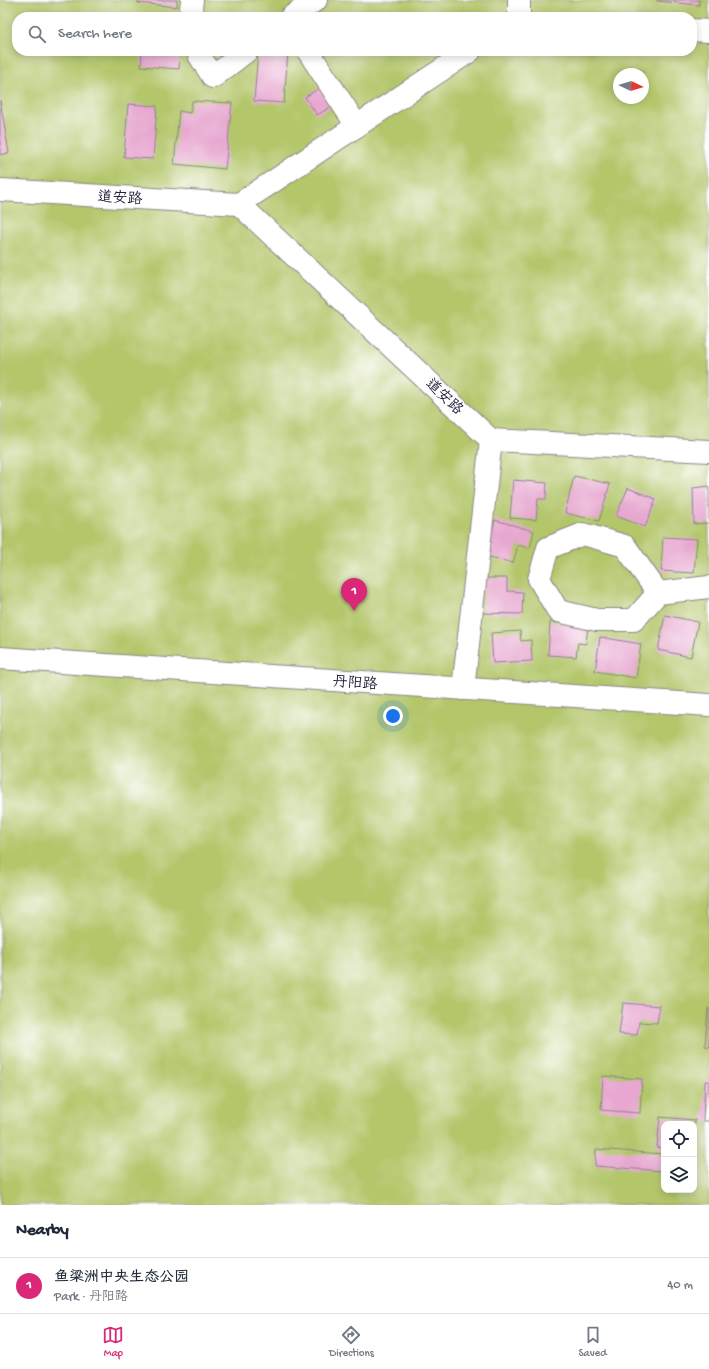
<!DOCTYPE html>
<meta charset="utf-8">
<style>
body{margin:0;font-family:"Gochi Hand","LXGW WenKai TC",sans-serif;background:#f6f6f7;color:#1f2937}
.controls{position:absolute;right:12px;bottom:12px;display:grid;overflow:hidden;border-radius:8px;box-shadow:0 2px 10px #0003}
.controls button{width:36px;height:36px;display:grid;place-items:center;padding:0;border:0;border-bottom:1px solid #e0e1e3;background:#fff;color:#1f2937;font:20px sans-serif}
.compass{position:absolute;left:613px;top:68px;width:36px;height:36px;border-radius:50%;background:#fff;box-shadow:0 2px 10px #0003;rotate:94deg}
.you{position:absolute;left:393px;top:716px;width:14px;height:14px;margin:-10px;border:3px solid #fff;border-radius:50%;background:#1a73e8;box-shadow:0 0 0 6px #1a73e833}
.badge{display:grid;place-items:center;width:26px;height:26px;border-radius:50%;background:#db2777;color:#fff;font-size:13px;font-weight:700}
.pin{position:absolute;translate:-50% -33px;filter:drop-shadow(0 1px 2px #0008)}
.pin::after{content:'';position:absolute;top:21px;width:14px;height:12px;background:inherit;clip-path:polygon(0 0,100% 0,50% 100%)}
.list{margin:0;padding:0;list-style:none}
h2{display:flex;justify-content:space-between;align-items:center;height:52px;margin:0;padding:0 16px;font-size:17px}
h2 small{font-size:13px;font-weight:400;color:#747a83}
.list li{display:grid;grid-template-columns:26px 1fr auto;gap:12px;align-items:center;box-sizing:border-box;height:56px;padding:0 16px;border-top:1px solid #e0e1e3}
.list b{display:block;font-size:15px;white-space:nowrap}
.list p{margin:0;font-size:13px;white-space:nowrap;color:#747a83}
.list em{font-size:13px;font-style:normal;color:#747a83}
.icon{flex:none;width:22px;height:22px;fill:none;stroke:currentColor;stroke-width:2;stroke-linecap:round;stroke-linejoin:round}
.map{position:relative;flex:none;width:709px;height:1205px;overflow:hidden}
.search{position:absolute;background:#fff;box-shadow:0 2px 10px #0003;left:12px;right:12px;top:12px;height:44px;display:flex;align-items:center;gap:10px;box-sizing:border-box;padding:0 14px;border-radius:16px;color:#747a83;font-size:15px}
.sheet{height:108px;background:#fff}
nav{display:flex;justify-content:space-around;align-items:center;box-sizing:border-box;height:56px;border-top:1px solid #e0e1e3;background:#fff;font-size:11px;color:#747a83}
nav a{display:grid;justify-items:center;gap:2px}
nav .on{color:#db2777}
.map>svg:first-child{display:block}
.green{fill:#b3c66a;stroke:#6a7452;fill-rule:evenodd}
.building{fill:#e7a7d0}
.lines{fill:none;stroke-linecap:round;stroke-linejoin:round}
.minor-casing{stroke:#8c8485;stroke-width:24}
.minor{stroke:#fff;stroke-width:22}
.labels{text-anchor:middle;stroke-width:3;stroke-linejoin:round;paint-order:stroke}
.street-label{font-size:15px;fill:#22223b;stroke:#fff}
</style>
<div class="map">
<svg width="709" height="1205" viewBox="0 0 709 1205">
<rect width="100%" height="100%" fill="#fff"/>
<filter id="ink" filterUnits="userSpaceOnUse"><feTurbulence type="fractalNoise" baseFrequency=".025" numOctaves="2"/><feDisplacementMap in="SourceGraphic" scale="8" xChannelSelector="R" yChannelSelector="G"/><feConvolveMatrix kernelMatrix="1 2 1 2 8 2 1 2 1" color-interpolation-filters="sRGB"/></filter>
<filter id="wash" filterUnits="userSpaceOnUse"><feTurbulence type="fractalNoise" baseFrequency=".012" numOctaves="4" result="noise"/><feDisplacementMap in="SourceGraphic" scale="16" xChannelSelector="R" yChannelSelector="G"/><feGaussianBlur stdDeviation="0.9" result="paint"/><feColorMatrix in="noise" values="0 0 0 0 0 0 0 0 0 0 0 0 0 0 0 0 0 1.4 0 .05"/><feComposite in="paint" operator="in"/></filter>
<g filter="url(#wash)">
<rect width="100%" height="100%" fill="#f5e6cf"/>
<path class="green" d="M0,0H709V1205H0ZM17,17H692V51H17ZM619,74H643V98H619ZM664,1124H694V1190H664Z"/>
<g id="blocks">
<g class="building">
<path d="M138,0H177V7L138,3Z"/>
<path d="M657,0H699V5L657,1Z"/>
<path d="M90,13L108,16V17H90Z"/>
<path d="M142,51H180L179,69L141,66Z"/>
<path d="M258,51H288L284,103L254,101Z"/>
<path d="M323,86L334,105L317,115L305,97Z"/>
<path d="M0,100L9,153L0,155Z"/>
<path d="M192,101L232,103L225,169L174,164L179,111L190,113Z"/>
<path d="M128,104L157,106L153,159L124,157Z"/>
<path d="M574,476L610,484L599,521L565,513Z"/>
<path d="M513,480L547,483L546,499H538L536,520L510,518Z"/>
<path d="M709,486V523L694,524L693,488Z"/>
<path d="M628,488L656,499L645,527L616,516Z"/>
<path d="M495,520L534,531L530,548L518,545L513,563L486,556Z"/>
<path d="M663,537L697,539L694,573L661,571Z"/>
<path d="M484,578H507V591L523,592L522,614L483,613Z"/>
<path d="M665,615L698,622L691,657L658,650Z"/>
<path d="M550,622L588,626L586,644L578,643L576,657L548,655Z"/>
<path d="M520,631L521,641L531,640L532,661L493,663L491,633Z"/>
<path d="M600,637L641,644L636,678L595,671Z"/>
<path d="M623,1003L660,1006L657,1023L639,1022L637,1035L619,1034Z"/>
<path d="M708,1008H709V1047L705,1046Z"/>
<path d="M603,1076L642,1079L640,1113L601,1110Z"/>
<path d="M705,1081H709V1121H703Z"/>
<path d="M660,1117L695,1120V1124H664V1148L657,1147Z"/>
<path d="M596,1149L663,1154L662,1171L595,1166Z"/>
</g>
</g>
</g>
<g filter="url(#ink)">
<use href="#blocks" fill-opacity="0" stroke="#8c8485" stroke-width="1"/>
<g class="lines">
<defs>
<g id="minor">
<path d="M192,0L191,8L193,17"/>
<path d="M291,17L316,0"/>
<path d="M519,17V0"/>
<path d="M692,30L709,31"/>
<path d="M199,51V55L213,77L247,51"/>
<path d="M308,51L357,126"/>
<path d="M0,190L239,204L470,51"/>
<path d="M239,204L491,440L709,451"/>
<path d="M658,593L625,546L583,534L548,548L539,579L558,611L597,620H634L658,593L709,587"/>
<path d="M0,658L709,705"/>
<path d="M463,689L491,440"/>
</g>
</defs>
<use href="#minor" class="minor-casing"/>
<use href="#minor" class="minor"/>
</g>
</g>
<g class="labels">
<g class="street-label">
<text transform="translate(120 197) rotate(3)" y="5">道安路</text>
<text transform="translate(445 396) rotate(43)" y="5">道安路</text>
<text transform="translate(355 682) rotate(4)" y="5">丹阳路</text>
</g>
</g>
</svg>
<div class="controls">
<button><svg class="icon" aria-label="locate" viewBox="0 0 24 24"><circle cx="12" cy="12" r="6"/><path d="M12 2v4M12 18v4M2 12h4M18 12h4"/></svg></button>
<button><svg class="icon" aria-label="layers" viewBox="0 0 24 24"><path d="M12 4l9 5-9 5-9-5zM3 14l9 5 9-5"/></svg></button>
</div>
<svg class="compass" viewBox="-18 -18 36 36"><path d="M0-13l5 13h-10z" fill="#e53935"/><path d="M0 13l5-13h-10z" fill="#747a83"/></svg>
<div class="you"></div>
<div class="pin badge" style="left:354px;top:611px">1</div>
<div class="search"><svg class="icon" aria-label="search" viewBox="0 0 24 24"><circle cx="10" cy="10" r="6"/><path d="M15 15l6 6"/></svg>Search here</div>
</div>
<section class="sheet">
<h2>Nearby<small></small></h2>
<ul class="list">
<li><span class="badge">1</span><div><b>鱼梁洲中央生态公园</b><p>Park · 丹阳路</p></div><em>40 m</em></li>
</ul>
</section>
<nav>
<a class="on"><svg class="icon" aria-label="map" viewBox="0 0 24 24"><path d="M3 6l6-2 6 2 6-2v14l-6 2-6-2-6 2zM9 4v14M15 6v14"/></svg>Map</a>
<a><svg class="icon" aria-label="directions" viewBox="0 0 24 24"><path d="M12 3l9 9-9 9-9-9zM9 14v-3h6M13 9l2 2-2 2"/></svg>Directions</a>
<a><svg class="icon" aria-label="saved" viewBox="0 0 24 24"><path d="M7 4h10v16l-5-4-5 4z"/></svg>Saved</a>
</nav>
